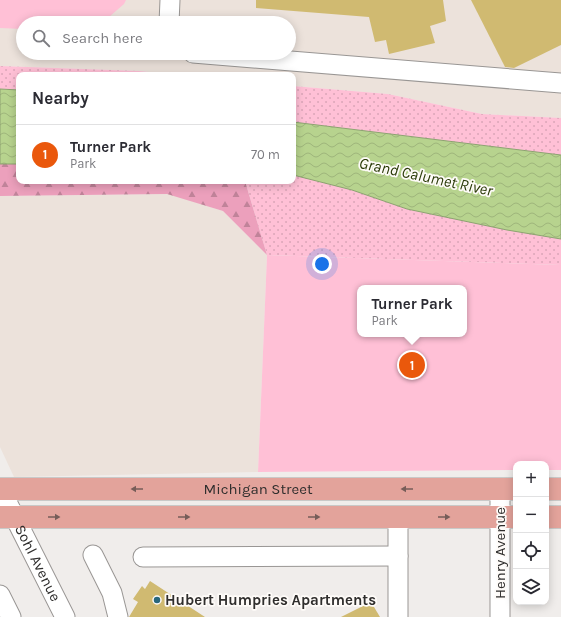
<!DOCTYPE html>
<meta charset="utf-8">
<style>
body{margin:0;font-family:Karla,sans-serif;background:#f7f7f7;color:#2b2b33}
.controls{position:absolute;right:12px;bottom:12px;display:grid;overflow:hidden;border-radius:8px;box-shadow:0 2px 10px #0003}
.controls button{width:36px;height:36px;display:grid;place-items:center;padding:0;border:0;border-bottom:1px solid #e1e1e2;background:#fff;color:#2b2b33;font:20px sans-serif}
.you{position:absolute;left:322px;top:264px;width:14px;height:14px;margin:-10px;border:3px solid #fff;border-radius:50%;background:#1a73e8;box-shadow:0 0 0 6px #1a73e833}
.badge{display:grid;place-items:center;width:26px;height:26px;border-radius:50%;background:#ea580c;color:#fff;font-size:13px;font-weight:700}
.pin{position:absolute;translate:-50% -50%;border:2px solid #fff;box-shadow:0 1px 4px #0006}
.popup{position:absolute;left:357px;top:285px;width:110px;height:52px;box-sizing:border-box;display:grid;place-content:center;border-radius:8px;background:#fff;filter:drop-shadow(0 1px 3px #0005);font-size:13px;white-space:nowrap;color:#7c7c81}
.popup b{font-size:15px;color:#2b2b33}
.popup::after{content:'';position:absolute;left:50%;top:100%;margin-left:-8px;border:8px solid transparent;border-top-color:#fff}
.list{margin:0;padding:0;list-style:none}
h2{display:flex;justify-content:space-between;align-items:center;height:52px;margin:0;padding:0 16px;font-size:17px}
h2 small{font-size:13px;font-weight:400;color:#7c7c81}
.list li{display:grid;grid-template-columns:26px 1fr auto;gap:12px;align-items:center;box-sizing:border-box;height:60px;padding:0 16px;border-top:1px solid #e1e1e2}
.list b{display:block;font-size:15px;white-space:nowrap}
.list p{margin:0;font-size:13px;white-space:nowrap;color:#7c7c81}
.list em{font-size:13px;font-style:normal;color:#7c7c81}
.icon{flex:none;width:22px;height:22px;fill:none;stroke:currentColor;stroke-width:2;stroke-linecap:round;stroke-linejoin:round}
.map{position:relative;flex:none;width:561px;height:617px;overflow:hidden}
.search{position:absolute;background:#fff;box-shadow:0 2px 10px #0003;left:16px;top:16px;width:280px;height:44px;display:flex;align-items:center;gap:10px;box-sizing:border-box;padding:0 14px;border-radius:22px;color:#7c7c81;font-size:15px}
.panel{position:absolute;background:#fff;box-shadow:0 2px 10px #0003;left:16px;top:72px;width:280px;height:112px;border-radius:8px}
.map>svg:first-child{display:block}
.built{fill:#ece2db;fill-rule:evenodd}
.grass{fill:url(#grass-dots)}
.forest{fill:url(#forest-firs)}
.park{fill:#ffc0d6;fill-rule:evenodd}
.water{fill:url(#water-waves);stroke:#8ea271}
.building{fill:#d0ba71}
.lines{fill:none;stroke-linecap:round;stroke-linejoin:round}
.minor-casing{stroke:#999694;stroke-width:21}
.major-casing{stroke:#c9c9c8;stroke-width:24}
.minor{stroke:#fff;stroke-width:19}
.major{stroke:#e3a39b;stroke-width:22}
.oneway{fill:#775d59}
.poi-dot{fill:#28677c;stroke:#fefbf8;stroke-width:1.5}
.labels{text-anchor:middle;stroke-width:3.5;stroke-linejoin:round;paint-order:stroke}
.street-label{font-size:15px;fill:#2f2e2d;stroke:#fefbf8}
.poi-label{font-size:15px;font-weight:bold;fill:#2f2e2d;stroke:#fefbf8;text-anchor:start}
.water-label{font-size:16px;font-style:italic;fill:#2b3b08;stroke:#fefbf8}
</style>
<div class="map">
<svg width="561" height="617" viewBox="0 0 561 617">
<defs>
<pattern id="grass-dots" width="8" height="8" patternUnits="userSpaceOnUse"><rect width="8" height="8" fill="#ffc0d6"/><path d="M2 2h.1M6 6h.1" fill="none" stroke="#dba5b8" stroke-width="1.8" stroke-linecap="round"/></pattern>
<pattern id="forest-firs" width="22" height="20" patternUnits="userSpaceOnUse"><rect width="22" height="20" fill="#eca0bc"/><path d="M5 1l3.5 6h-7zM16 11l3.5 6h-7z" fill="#c08399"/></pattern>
<pattern id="water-waves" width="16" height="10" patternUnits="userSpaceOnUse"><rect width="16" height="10" fill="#b7d38e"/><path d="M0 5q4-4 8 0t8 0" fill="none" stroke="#9eb57b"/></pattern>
</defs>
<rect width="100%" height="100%" fill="#f0edeb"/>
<g class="built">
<path d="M0,0H561V118L482,114L388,94L293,86V75H179L139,71L0,66ZM23,23H289V53H23Z"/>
<path d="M170,194L223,211L267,255L258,472L14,477L0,447V196Z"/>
</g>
<g class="grass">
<path d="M0,66L139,71L179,75H19V90L0,89Z"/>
<path d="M293,86L388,94L482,114L561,118V155L293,122Z"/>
<path d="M293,175L352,190L407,209L507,230L561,239V265L267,255L245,181H293Z"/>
</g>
<path class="forest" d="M0,164H19V181H245L267,255L223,211L167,194L0,196Z"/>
<g class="park">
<path d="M0,0H126L124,4L102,23H23V29L0,28Z"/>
<path d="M267,255L561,265V470H546V464H516V470L258,472ZM360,288H464V334H360Z"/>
</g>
<g class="water">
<path d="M0,89L19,90V164H0Z"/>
<path d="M293,122L561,155V239L507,230L407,209L352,190L293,175Z"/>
</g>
<g class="building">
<path d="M256,0H443L446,21L430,26L435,43L389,54L386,40L375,42L369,17L256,8Z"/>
<path d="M471,0H561V45L514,68L505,67Z"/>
<path d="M150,581L205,617H129L138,602L133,599L142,586L145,589Z"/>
<path d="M371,602L380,617H341Z"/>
</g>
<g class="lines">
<defs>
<g id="minor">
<path d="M169,23L170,0"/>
<path d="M193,53L561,83"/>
<path id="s1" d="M0,488L65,617"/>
<path d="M500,489V617"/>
<path d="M93,555L112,593L118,617"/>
<path d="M143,557L398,556"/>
<path d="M0,595L11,617"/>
<path d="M398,617V517"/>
</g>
<g id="major">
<path id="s2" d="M0,489H516"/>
<path d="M546,489H561"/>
<path d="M0,517H516"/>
<path d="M546,517H561"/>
</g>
</defs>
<use href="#minor" class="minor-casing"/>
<use href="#major" class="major-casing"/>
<use href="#minor" class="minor"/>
<use href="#major" class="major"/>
</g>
<defs><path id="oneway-solid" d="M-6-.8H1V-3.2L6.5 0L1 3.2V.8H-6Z"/></defs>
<g class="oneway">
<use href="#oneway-solid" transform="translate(137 489) rotate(-180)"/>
<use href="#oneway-solid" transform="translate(407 489) rotate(-180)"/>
<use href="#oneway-solid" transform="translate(54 517)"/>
<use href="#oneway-solid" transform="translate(184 517)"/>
<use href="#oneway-solid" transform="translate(314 517)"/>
<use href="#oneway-solid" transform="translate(444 517)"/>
</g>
<circle class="poi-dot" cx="157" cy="600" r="4"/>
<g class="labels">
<g class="street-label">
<text dy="5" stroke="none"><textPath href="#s2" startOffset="258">Michigan Street</textPath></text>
<text transform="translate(500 553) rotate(-90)" y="5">Henry Avenue</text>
<text dy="5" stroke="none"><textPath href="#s1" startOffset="84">Sohl Avenue</textPath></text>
</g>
<g class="poi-label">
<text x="165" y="605">Hubert Humpries Apartments</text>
</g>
<g class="water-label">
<text transform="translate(426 176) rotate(12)" y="6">Grand Calumet River</text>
</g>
</g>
</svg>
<div class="controls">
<button>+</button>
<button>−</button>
<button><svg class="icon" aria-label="locate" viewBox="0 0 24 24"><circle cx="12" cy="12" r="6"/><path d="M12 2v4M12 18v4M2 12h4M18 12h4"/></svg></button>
<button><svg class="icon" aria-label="layers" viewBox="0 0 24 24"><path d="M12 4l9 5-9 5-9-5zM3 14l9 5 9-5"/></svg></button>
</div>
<div class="you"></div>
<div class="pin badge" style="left:412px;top:365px">1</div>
<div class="popup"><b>Turner Park</b>Park</div>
<div class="search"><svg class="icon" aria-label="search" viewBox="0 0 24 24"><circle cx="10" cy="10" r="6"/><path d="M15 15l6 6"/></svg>Search here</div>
<section class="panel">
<h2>Nearby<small></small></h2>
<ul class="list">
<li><span class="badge">1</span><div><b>Turner Park</b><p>Park</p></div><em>70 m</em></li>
</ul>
</section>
</div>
